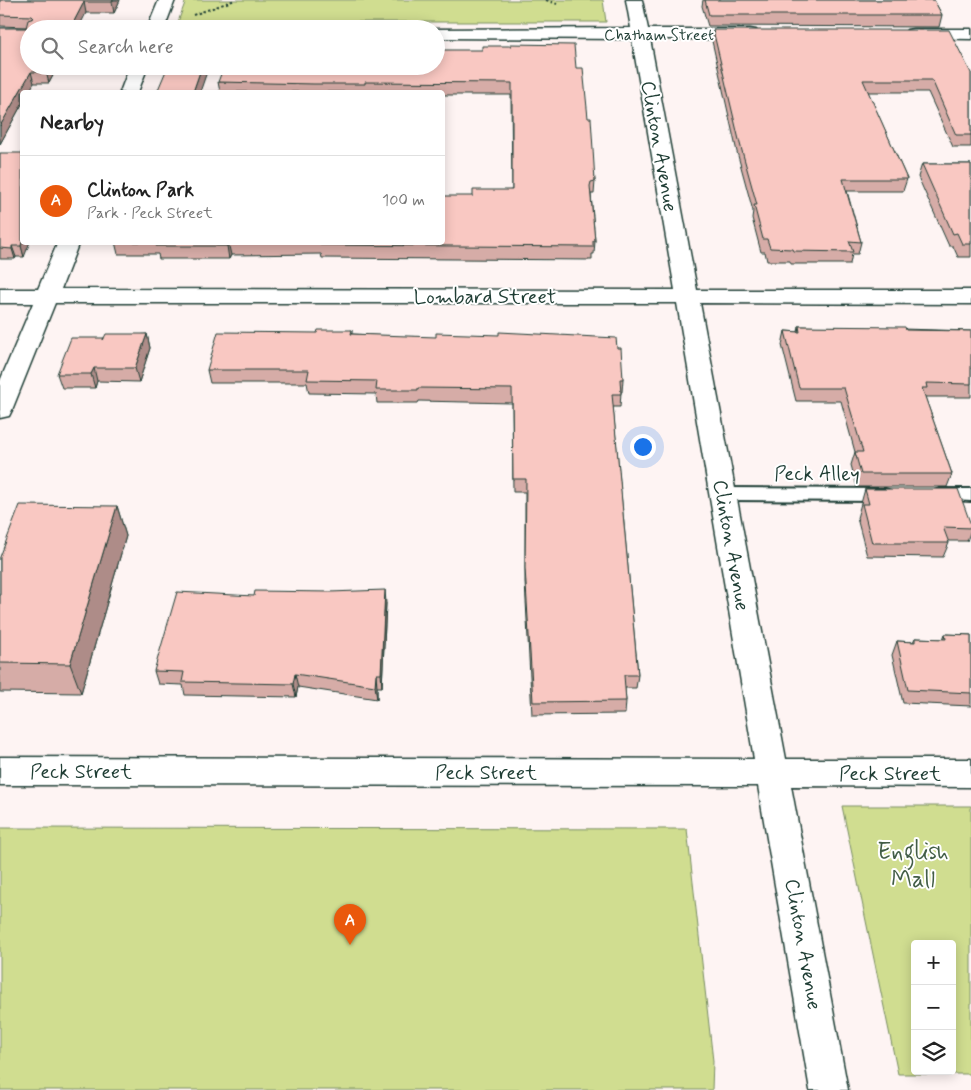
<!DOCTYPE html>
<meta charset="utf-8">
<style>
body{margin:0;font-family:Mynerve,sans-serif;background:#f2f2f2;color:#222}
.controls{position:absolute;right:15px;bottom:15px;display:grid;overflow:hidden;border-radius:5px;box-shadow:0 2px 12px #0003}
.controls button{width:45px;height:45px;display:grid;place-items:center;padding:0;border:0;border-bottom:1px solid #e0e0e0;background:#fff;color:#222;font:25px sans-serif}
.you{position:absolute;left:642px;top:446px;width:18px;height:18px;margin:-12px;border:4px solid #fff;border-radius:50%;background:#1a73e8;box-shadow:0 0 0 8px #1a73e833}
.badge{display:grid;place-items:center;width:32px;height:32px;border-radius:50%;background:#ea580c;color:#fff;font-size:16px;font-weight:700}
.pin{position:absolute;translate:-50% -41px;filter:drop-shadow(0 1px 2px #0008)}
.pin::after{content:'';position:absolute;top:26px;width:18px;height:15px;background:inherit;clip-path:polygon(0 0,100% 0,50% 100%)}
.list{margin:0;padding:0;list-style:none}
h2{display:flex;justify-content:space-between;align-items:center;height:65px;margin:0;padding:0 20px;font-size:21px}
h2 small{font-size:16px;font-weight:400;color:#767676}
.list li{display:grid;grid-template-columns:32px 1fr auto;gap:15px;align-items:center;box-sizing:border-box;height:90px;padding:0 20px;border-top:1px solid #e0e0e0}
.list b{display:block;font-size:19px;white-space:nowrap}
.list p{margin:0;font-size:16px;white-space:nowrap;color:#767676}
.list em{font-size:16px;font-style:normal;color:#767676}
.icon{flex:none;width:28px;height:28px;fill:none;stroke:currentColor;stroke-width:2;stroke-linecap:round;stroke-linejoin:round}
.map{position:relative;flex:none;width:971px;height:1090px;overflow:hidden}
.search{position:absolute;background:#fff;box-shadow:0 2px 12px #0003;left:20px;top:20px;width:425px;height:55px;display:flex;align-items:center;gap:12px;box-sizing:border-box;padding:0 18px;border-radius:28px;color:#767676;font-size:19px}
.panel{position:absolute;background:#fff;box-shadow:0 2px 12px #0003;left:20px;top:90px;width:425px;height:155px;border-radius:5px}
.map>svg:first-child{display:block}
.green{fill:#d0dd90;stroke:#788d62;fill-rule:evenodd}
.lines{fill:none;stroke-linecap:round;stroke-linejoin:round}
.lane-casing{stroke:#1f3d34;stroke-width:4}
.street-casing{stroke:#1f3d34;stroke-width:3}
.path{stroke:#1f3d34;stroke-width:2;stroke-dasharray:2.5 2.5;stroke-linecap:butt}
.lane{fill:#fff;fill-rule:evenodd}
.street{fill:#fff;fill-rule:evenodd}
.wall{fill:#d6aca7;stroke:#1f3d34}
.shaded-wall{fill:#ae8c88;stroke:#1f3d34}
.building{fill:#f9c8c2;stroke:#1f3d34}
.labels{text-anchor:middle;stroke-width:4;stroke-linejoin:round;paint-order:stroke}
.far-street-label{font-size:16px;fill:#1f3d34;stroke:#fff}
.street-label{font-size:20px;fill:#1f3d34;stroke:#fff}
.near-park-label{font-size:24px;fill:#425d46;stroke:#fff}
</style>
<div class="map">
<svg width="971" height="1090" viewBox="0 0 971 1090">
<rect width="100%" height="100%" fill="#fef4f3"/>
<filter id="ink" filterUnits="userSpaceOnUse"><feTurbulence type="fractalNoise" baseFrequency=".02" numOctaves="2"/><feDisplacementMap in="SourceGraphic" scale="10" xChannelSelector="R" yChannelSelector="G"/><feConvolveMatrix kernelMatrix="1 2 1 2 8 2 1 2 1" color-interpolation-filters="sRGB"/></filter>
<g filter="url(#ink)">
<g class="green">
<path d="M186,0H603L606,22H178Z"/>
<path d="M842,806H971V1074H898ZM915,944H952V1071H915Z"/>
<path d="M0,828L687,829L713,1061L712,1090H0Z"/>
</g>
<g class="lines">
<defs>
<g id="lane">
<path d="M723,488L885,489L891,491L893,495L891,499L885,501L723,500L717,498L715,494L717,490Z"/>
<path d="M940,489H971V501L934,499L932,495L934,491Z"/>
</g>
<g id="street">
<path d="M159,0H175L164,29H147Z"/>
<path d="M626,0H642L648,29H750L756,30L759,34L756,38L750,39H650L697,290H971V304L700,303L786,759H971V787L791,786L848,1090H810L758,786L0,785V757L754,759L677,303H55L12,410L9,416L0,418V381L33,303H0V289H38L58,242H79L61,289L675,290L632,39L436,38V29H432L631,28Z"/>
<path d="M913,29H971V39L907,38L904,34L907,30Z"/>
<path d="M130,66H148L138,92H120Z"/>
</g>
</defs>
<use href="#lane" class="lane-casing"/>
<use href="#street" class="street-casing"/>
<g class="path">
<path d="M546,0L557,4"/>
<path d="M193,15L235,0"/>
</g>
<use href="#lane" class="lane"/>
<use href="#street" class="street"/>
</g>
<g class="wall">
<path d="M0,0H120L114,13H86L29,66H58L49,83H34L22,92V104L0,144V28H26V27L0,26Z"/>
<path d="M703,0H934L942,15L939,27L708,26L702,6Z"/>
<path d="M713,30L971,73V147H953L928,92H868L907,179L903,191H847L861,242L858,254H852L850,264H791L790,261H767L765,252H761L752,218L753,211L737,152L712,41Z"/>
<path d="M576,68L595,181L594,194H591L595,241L594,254H592V260L322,258L321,254L231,255L229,259H159L158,254H118L115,242H442L473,196L512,190L511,95H442V92H220L218,82Z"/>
<path d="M0,153L24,257H16L15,259H0Z"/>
<path d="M922,164H971V257H958L953,246H949L918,177Z"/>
<path d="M799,326L971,331V397H925L952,474L947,487H857L851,465L855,452L841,401H796L782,345L785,331L798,332Z"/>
<path d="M352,330V334L617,348L623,379L622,392H621L620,407H613L638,675L636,688H625L626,701L625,714L532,715L525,582V492H513L512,403L419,401L418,403H377L376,394L309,393L307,383H210L207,370Z"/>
<path d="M147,334L150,348L139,382L97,381L95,388H62L57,374L104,338Z"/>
<path d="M865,489L971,525V530L967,541H948L949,543L943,557L867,556L857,518Z"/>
<path d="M117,506L126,536L81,693L0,692V557Z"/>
<path d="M386,603L382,687H377V699L298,687L296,697L185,695L183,685L158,684L154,671Z"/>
<path d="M945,634L971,635V706L903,703L892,655L897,641L913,642L915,638L943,639Z"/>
</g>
<g class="shaded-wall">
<path d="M113,0H120L114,13L112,2Z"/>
<path d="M84,2L86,13L78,29H70Z"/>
<path d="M49,66H58L49,83L46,72Z"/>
<path d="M202,66H209L200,92H193Z"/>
<path d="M31,72L34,83L29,92H22V104L0,144V126Z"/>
<path d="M22,242H30L24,257L21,246Z"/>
<path d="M228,242L231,255L229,259L227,246Z"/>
<path d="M12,246L16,257L15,259L12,249Z"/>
<path d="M147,334L150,348L139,382L135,368Z"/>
<path d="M94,368L97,381L95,388L91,374Z"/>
<path d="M117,506L126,536L81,693L70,664Z"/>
<path d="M385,590L386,603L382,687L381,674Z"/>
<path d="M295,674L298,687L296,697L293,684Z"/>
<path d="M376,674L377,687V699L375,686Z"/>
</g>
<g class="building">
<path d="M0,0H113L112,2H84L70,29H29V66H49L46,72H31L0,126V28H26L28,20L34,18L32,16L0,15Z"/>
<path d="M705,0H934L942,15H709Z"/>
<path d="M713,30H949L971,73V135H956L932,80H863L907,179H843L861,242L849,241L853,252L793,251L792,249L770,248L767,239H763L754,205H757L739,140Z"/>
<path d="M510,44L574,45L576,68H583L588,118H591L595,181L591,182L590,186L595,241H593V247L320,245L321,242H442V196H473V190H512V83L365,82V84H314L218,82L224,66H436V50H482V46H511Z"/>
<path d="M168,66H202L193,92H157Z"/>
<path d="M0,153H22V242L21,246H12V249L0,248Z"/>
<path d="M922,164H971V244H962L957,233L953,234Z"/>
<path d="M157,242H228L227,246H156Z"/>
<path d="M799,326L905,327L906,330L971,331V384L926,383L927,388H922L952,474H861L855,452H863L844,388H799L785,331L800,332Z"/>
<path d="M318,330H352L351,334L436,337V333L499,335V332L616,338L617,348H621L623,379H620L621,394H612L638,675H624L626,701L533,702L525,568L526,479H513L512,389L418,388V390H376L377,381L307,380L309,370H207L218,332L317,333Z"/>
<path d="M106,334H147L135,368H94L91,374H57L71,338H104L103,340Z"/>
<path d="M865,489H958L971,525V528L943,527L949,543H872L862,504H869Z"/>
<path d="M20,505L117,506L70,664L0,663V557Z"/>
<path d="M385,590L381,674H376L375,686L295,674L293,684L182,682L184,672L154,671L177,592L254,596L255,591L330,592Z"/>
<path d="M945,634L971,635V693L908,690L897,641L915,642V638L946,639Z"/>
</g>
</g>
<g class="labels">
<g class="far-street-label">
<text x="659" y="40">Chatham Street</text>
</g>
<g class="street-label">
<text transform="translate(660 146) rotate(80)" y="7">Clinton Avenue</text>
<text x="485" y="303">Lombard Street</text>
<text x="817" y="480">Peck Alley</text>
<text transform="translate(732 545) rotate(80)" y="7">Clinton Avenue</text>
<text x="81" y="778">Peck Street</text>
<text x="486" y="779">Peck Street</text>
<text x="890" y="780">Peck Street</text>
<text transform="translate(804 944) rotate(80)" y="7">Clinton Avenue</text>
</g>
<g class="near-park-label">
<text x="913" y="859">English<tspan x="913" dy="28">Mall</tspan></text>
</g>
</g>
</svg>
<div class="controls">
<button>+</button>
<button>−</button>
<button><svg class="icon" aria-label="layers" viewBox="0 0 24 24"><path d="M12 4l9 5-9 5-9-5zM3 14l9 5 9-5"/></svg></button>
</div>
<div class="you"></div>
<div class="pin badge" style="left:350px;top:945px">A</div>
<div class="search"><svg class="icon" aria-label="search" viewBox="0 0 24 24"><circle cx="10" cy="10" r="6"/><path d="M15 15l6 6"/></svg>Search here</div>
<section class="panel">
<h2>Nearby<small></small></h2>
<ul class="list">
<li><span class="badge">A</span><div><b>Clinton Park</b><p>Park · Peck Street</p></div><em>100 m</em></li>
</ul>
</section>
</div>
